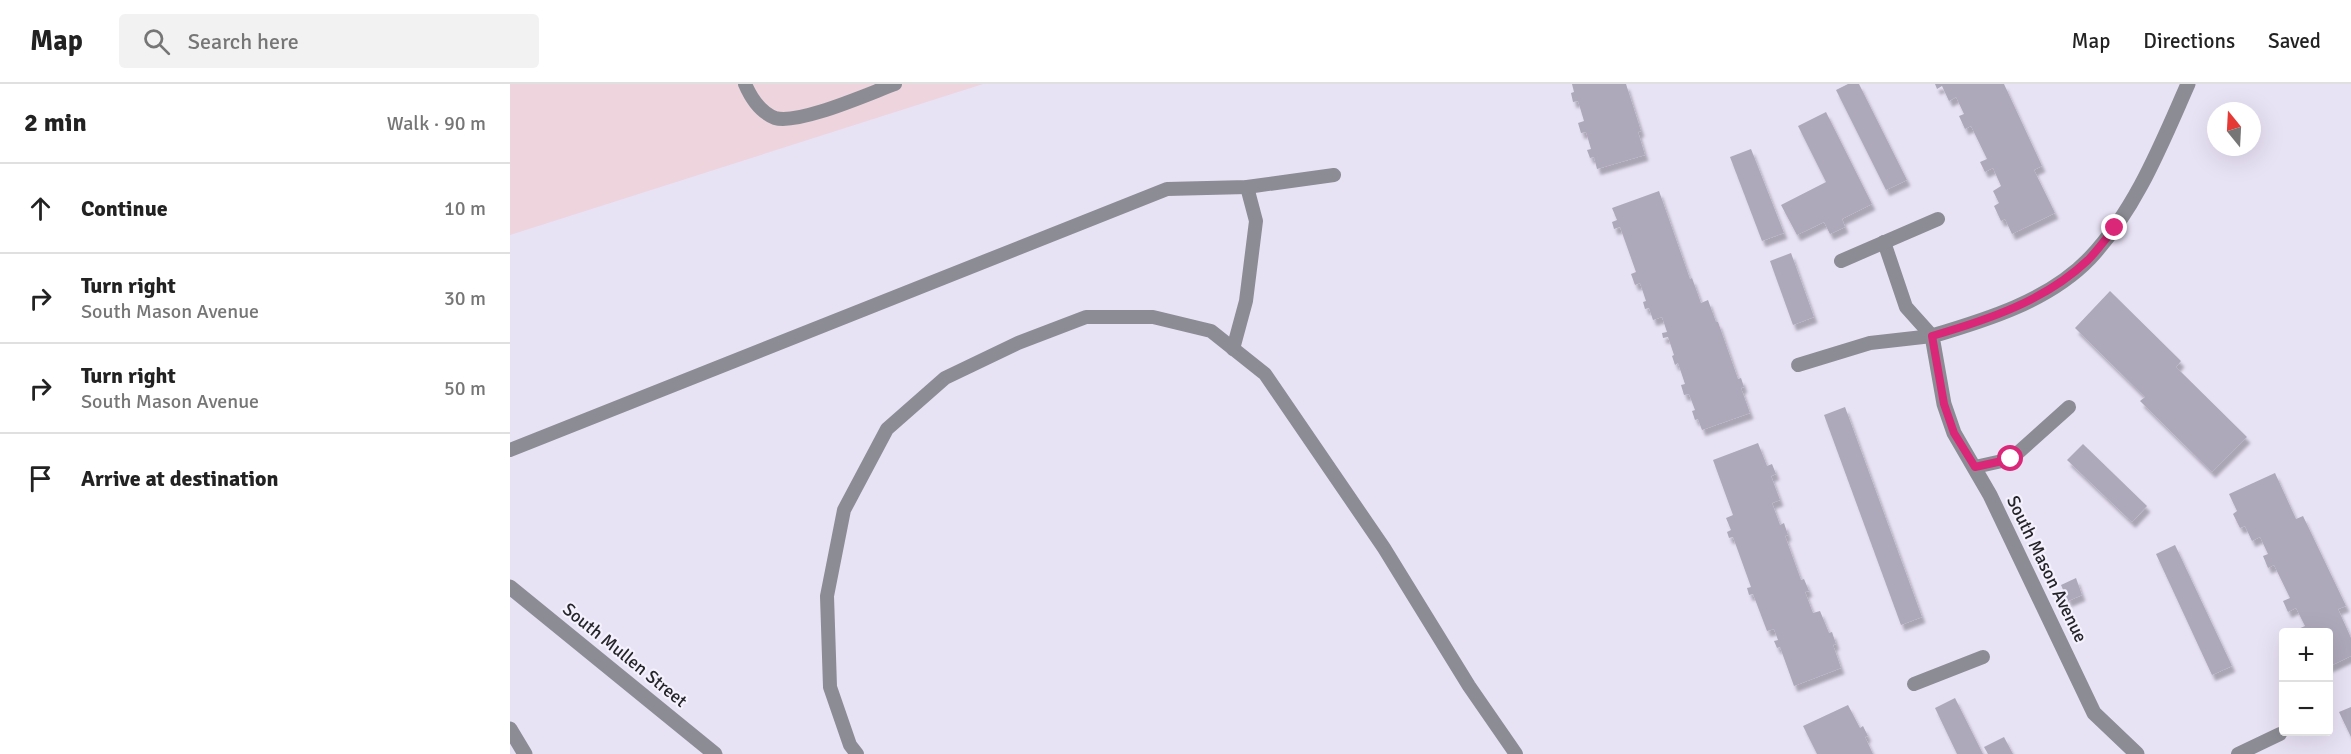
<!DOCTYPE html>
<meta charset="utf-8">
<style>
body{margin:0;font-family:Signika,sans-serif;background:#f2f2f2;color:#222}
.controls{position:absolute;right:18px;bottom:18px;display:grid;overflow:hidden;border-radius:6px;box-shadow:0 6px 24px #0002}
.controls button{width:54px;height:54px;display:grid;place-items:center;padding:0;border:0;border-bottom:2px solid #e0e0e0;background:#fff;color:#222;font:30px sans-serif}
.compass{position:absolute;left:1697px;top:18px;width:54px;height:54px;border-radius:50%;background:#fff;box-shadow:0 6px 24px #0002;rotate:342deg}
.stop{position:absolute;width:18px;height:18px;margin:-14px;border:4px solid #db2777;border-radius:50%;background:#fff}
.stop.end{background:#db2777;border-color:#fff;box-shadow:0 2px 6px #0008}
.list{margin:0;padding:0;list-style:none}
h2{display:flex;justify-content:space-between;align-items:center;height:78px;margin:0;padding:0 24px;font-size:26px}
h2 small{font-size:20px;font-weight:400;color:#767676}
.list li{display:grid;grid-template-columns:39px 1fr auto;gap:18px;align-items:center;box-sizing:border-box;height:90px;padding:0 24px;border-top:2px solid #e0e0e0}
.list b{display:block;font-size:22px;white-space:nowrap}
.list p{margin:0;font-size:20px;white-space:nowrap;color:#767676}
.list em{font-size:20px;font-style:normal;color:#767676}
.icon{flex:none;width:33px;height:33px;fill:none;stroke:currentColor;stroke-width:2;stroke-linecap:round;stroke-linejoin:round}
.map{position:relative;flex:none;width:1841px;height:670px;overflow:hidden}
header{display:flex;align-items:center;gap:36px;box-sizing:border-box;height:84px;padding:0 30px;background:#fff;border-bottom:2px solid #e0e0e0}
header strong{font-size:28px}
nav{display:flex;gap:33px;margin-inline-start:auto;font-size:21px}
.search{width:420px;height:54px;background:#f2f2f2;display:flex;align-items:center;gap:15px;box-sizing:border-box;padding:0 21px;border-radius:6px;color:#767676;font-size:22px}
main{display:flex}
aside{flex:1;background:#fff}
.map>svg:first-child{display:block}
.commercial{fill:#edd4dd}
.building{fill:#aea8bb;filter:url(#shadow)}
.lines{fill:none;stroke-linecap:round;stroke-linejoin:round}
.service{stroke:#8c8c94;stroke-width:14}
.minor{stroke:#8c8c94;stroke-width:15}
.route{stroke:#db2777;stroke-width:8}
.labels{text-anchor:middle;stroke-width:4.5;stroke-linejoin:round;paint-order:stroke}
.street-label{font-size:18px;fill:#26242b;stroke:#f4f1fc}
</style>
<header>
<strong>Map</strong>
<div class="search"><svg class="icon" aria-label="search" viewBox="0 0 24 24"><circle cx="10" cy="10" r="6"/><path d="M15 15l6 6"/></svg>Search here</div>
<nav><a>Map</a><a>Directions</a><a>Saved</a></nav>
</header>
<main>
<aside>
<h2>2 min<small>Walk · 90 m</small></h2>
<ul class="list">
<li><svg class="icon" aria-label="ahead" viewBox="0 0 24 24"><path d="M12 20V5M6 11l6-6 6 6"/></svg><div><b>Continue</b></div><em>10 m</em></li>
<li><svg class="icon" aria-label="right" viewBox="0 0 24 24"><path d="M7 20v-9h11M14 6l5 5-5 5"/></svg><div><b>Turn right</b><p>South Mason Avenue</p></div><em>30 m</em></li>
<li><svg class="icon" aria-label="right" viewBox="0 0 24 24"><path d="M7 20v-9h11M14 6l5 5-5 5"/></svg><div><b>Turn right</b><p>South Mason Avenue</p></div><em>50 m</em></li>
<li><svg class="icon" aria-label="arrive" viewBox="0 0 24 24"><path d="M6 21V4h12l-3 4 3 4H6"/></svg><div><b>Arrive at destination</b></div></li>
</ul>
</aside>
<div class="map">
<svg width="1841" height="670" viewBox="0 0 1841 670">
<defs>
<filter id="shadow"><feDropShadow dx="3.5" dy="6" stdDeviation="1.5" flood-color="#0004"/></filter>
</defs>
<rect width="100%" height="100%" fill="#e8e2f5"/>
<path class="commercial" d="M0,0H473L0,151Z"/>
<g class="building">
<path d="M1062,0H1116L1131,47L1128,48L1135,71L1087,85L1084,73L1080,74L1077,66L1081,65L1076,48L1071,49L1068,39L1074,37L1068,17L1063,18L1061,9L1064,8Z"/>
<path d="M1338,0H1349L1397,96L1376,106L1326,6Z"/>
<path d="M1425,0H1494L1532,82L1524,86L1545,129L1502,150L1495,135L1491,137L1484,122L1489,119L1483,107L1491,102L1483,84L1475,88L1470,78L1477,75L1461,42L1455,45L1449,32L1454,30L1446,13L1439,17L1432,2L1427,5Z"/>
<path d="M1316,28L1362,120L1332,135L1335,143L1320,150L1314,138L1287,151L1271,121L1316,98L1288,42Z"/>
<path d="M1241,65L1274,149L1252,157L1220,73Z"/>
<path d="M1149,107L1180,195L1182,194L1191,219L1198,216L1206,238H1208L1228,295L1231,294L1234,303L1231,304L1240,329L1192,346L1188,335L1185,336L1182,327L1185,326L1179,310L1174,311L1171,301L1175,300L1168,279L1165,281L1162,272L1164,271L1158,253L1153,254L1152,249L1157,248L1152,233L1143,236L1139,224L1135,225L1133,218L1136,217L1130,199L1125,201L1121,190L1126,188L1110,143L1104,145L1102,138L1107,136L1102,124Z"/>
<path d="M1281,169L1304,233L1283,241L1260,177Z"/>
<path d="M1600,207L1671,277L1666,283L1737,353L1702,388L1630,317L1635,313L1565,244Z"/>
<path d="M1335,323L1412,533L1391,541L1314,331Z"/>
<path d="M1248,359L1257,382L1262,380L1266,390L1261,392L1270,416L1262,419L1270,441L1274,439L1278,451L1275,452L1291,496L1294,495L1299,507L1295,508L1303,529L1310,527L1319,549L1322,548L1326,560L1323,561L1331,584L1284,602L1270,563L1267,564L1264,557L1268,556L1264,545L1257,547L1243,510L1239,511L1237,504L1241,503L1223,453L1219,454L1217,448L1221,446L1216,434L1223,431L1203,376Z"/>
<path d="M1573,360L1637,422L1622,438L1557,376Z"/>
<path d="M1765,389L1786,435L1793,432L1836,522L1828,525L1841,554V572L1818,583V548H1787L1786,546L1795,542L1786,524L1778,528L1773,517L1780,514L1764,481L1758,484L1753,472L1758,470L1750,453L1742,457L1735,442L1730,444L1723,430L1727,427L1719,410Z"/>
<path d="M1665,461L1722,582L1702,591L1646,470Z"/>
<path d="M1566,494L1572,511L1558,517L1551,501Z"/>
<path d="M1445,614L1473,670H1447L1425,624Z"/>
<path d="M1338,621L1350,644L1353,642L1358,652L1355,653L1363,670H1307L1293,642Z"/>
<path d="M1841,623V653L1829,628Z"/>
<path d="M1494,653L1503,670H1478L1474,663Z"/>
</g>
<g class="lines">
<g class="service">
<path d="M235,0C241,14 250,28 265,34C289,41 360,9 385,0"/>
<path d="M1374,158L1396,223L1422,252"/>
<path d="M1331,177L1428,135"/>
<path d="M723,265L736,217L746,137L737,103"/>
<path d="M1288,281L1360,259L1422,252"/>
<path d="M0,366L657,105L737,103L824,91"/>
<path d="M1465,383L1501,375L1559,323"/>
<path d="M1404,600L1473,573"/>
<path d="M347,670L340,661L320,603L317,512L334,426L377,345L435,294L508,259L576,233H643L701,247L755,290L874,464L959,602L1006,670"/>
<path d="M1728,670L1770,650"/>
</g>
<g class="minor">
<path d="M0,503L205,670"/>
<path d="M0,645L15,670"/>
<path d="M1627,670L1584,629L1480,411L1444,349L1434,320L1422,252C1476,236 1539,217 1580,174C1626,125 1651,61 1678,0"/>
</g>
</g>
<g class="lines">
<path class="route" d="M1501,375L1465,383L1444,349L1434,320L1422,252C1477,236 1535,217 1578,176C1588,166 1596,154 1605,144"/>
</g>
<g class="labels">
<g class="street-label">
<text transform="translate(1537 485) rotate(64)" y="6">South Mason Avenue</text>
<text transform="translate(115 571) rotate(39)" y="6">South Mullen Street</text>
</g>
</g>
</svg>
<div class="controls">
<button>+</button>
<button>−</button>
</div>
<svg class="compass" viewBox="-18 -18 36 36"><path d="M0-13l5 13h-10z" fill="#e53935"/><path d="M0 13l5-13h-10z" fill="#767676"/></svg>
<div class="stop" style="left:1501px;top:375px"></div>
<div class="stop end" style="left:1605px;top:144px"></div>
</div>
</main>
